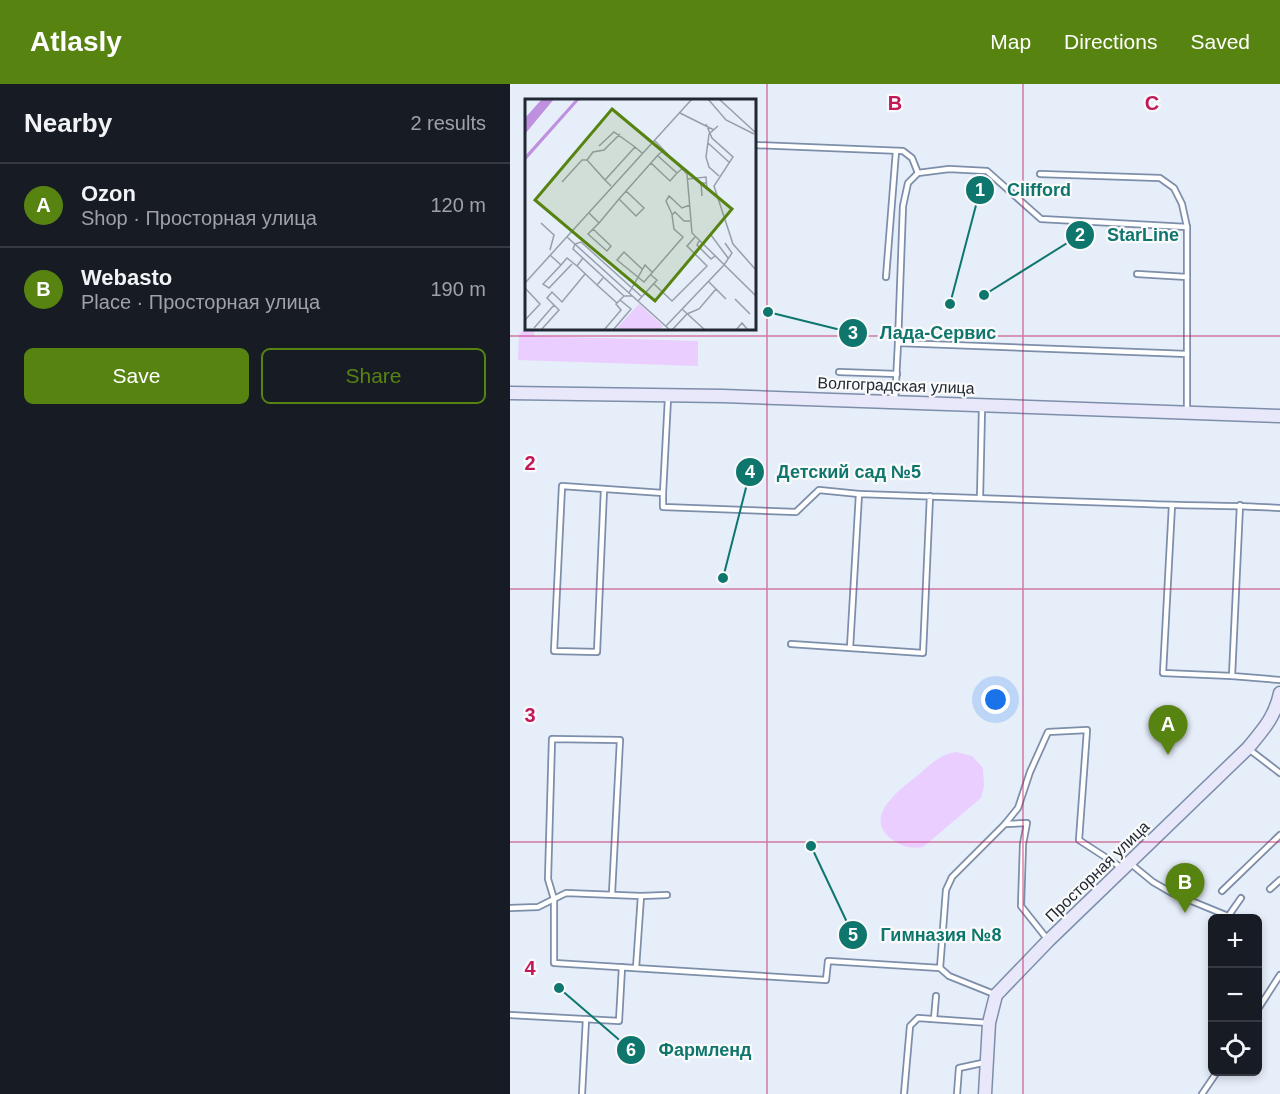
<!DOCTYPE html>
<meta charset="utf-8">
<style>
body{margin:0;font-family:Helvetica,sans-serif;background:#20242c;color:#f1f3f6}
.controls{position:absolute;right:18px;bottom:18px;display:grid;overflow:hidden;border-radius:9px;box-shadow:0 3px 9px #0003}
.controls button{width:54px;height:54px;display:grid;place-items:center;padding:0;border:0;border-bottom:2px solid #363941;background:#171b24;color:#f1f3f6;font:30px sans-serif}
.you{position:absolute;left:486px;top:616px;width:21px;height:21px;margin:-15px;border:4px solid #fff;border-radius:50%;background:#1a73e8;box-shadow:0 0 0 9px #1a73e833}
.badge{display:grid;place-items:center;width:39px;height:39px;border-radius:50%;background:#578411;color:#fff;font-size:20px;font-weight:700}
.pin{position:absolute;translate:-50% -50px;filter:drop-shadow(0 2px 3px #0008)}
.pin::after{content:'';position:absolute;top:32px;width:21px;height:18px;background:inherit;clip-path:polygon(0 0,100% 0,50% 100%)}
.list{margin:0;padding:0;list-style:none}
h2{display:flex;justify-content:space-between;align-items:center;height:78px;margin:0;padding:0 24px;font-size:26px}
h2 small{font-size:20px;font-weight:400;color:#9ea1a6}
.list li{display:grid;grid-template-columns:39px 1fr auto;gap:18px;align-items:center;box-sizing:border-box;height:84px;padding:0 24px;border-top:2px solid #363941}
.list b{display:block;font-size:22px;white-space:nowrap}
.list p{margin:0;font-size:20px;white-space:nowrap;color:#9ea1a6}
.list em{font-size:20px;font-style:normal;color:#9ea1a6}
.actions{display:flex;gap:12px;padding:18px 24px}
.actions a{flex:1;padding:14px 0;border:2px solid #578411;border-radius:9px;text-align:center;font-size:21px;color:#578411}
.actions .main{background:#578411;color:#fff}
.icon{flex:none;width:33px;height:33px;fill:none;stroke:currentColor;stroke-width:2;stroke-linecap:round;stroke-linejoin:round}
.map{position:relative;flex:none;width:770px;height:1010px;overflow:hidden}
header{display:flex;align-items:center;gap:36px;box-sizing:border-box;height:84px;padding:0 30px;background:#578411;color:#fff}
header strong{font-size:28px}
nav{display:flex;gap:33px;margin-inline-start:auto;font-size:21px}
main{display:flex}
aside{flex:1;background:#171b24}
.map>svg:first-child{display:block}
.green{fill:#eaceff}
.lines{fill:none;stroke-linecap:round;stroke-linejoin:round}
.lane-casing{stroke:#7d8eaa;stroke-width:8}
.secondary-casing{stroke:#7d8eaa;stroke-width:15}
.lane{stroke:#fff;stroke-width:4.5}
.secondary{stroke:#e8e8fa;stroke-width:12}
.grid{fill:none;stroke:#c2185b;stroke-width:1.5;stroke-opacity:0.55}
.labels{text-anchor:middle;stroke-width:4.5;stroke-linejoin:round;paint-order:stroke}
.street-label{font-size:16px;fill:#212833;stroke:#fafafa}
.inset-road{fill:none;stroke:#979faa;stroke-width:1.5}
.view{fill:#578411;fill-opacity:0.15;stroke:#578411;stroke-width:3}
.inset-edge{fill:none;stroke:#212833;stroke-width:3}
.grid-label{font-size:20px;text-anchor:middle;font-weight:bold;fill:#c2185b;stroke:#fafafa;stroke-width:4.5;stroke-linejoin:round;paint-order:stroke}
.leader{fill:none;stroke:#0f766e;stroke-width:2}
.callout-dot{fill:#0f766e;stroke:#fafafa;stroke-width:2}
.mark-label{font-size:18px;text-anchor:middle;font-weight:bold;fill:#fff}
.callout-label{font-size:18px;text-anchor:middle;font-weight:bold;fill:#0f766e;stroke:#fafafa;stroke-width:4.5;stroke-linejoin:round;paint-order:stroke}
</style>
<header>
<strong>Atlasly</strong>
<nav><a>Map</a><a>Directions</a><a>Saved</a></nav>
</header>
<main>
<aside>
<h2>Nearby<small>2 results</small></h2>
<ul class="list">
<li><span class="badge">A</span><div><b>Ozon</b><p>Shop · Просторная улица</p></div><em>120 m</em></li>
<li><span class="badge">B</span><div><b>Webasto</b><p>Place · Просторная улица</p></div><em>190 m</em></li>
</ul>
<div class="actions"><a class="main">Save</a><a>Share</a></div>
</aside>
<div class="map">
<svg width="770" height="1010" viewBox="0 0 770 1010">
<rect width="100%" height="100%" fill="#e6eefa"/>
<g class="green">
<path d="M16,243V244L24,245V252L188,257V282L8,276L9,251Z"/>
<path d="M446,668L462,672L473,684L474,702L471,714L413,763C402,765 392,763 383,756C351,734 389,706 407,692C419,682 430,670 446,668Z"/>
</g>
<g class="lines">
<defs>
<g id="lane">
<path d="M244,61L393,67L402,74L408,89"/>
<path d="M530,90L650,94L664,104L672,120L677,143V270"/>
<path d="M627,190L677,193"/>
<path d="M376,193L386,67"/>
<path d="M388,259L393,122L398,99L408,89L439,85L477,87L531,135L677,143"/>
<path d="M329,288L387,290"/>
<path d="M385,317L388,259L677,270V328"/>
<path d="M94,405L87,568L44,567L52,402L153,409L158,314"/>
<path d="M153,409V423L286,428L309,406L349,410"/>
<path d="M420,412L413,569L340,564L349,410C445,413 541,417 637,420C682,422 726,421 770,424"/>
<path d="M470,414L472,323"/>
<path d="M662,421L653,589L722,592"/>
<path d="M730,421L722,592L770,596"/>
<path d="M281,560L340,564"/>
<path d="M740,666L770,689"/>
<path d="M495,740L508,724L520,688L538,648L577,646L569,756L612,784"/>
<path d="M621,780L643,798L662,809L718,832"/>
<path d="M760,805L770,796"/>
<path d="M712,807L770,751"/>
<path d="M102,809L110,656L42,655L38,795L44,815V879L316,896L318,877L430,884L436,806L442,793L495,740L517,739L513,760L511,822L538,856"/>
<path d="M131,812L157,811"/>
<path d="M0,824L28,823L56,809L131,812L126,884"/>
<path d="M717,834L731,814"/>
<path d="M430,884L439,892L484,910"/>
<path d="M748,925L770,891"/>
<path d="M0,931L109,937L112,883"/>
<path d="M424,935L426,912"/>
<path d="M72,1010L76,935"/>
<path d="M394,1010L400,942L408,934L479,939"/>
<path d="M447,1010L449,984L477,978"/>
<path d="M692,1010L707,988"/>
</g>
<g id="secondary">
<path d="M0,309L213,312L770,332"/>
<path d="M475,1010L479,939L486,911L538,857L738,664C753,646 765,633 770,609"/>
</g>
</defs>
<use href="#lane" class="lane-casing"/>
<use href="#secondary" class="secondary-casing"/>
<use href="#lane" class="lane"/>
<use href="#secondary" class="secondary"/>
</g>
<path class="grid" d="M257,0V1010M513,0V1010M0,252H770M0,505H770M0,758H770"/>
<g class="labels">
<g class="street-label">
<text transform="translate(386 301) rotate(2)" y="6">Волгоградская улица</text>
<text transform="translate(587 787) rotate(-44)" y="6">Просторная улица</text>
</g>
</g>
<g transform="translate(15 15)">
<rect width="231" height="231" fill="#e6eefa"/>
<path d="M114,205L138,227L134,231H90Z" fill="#eaceff"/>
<path d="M17,0H29L0,35V19ZM51,0H55L0,62V57Z" fill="#bf90df"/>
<path class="inset-road" d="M183,0L201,21L229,35M194,0L231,34M155,14L189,31M181,25L187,39L208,58L189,87L208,145L231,171M193,27L184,35L181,58L184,68L194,77M130,42L162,75L167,134L231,197M183,44L205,64M74,47L89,33L110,48M133,57L152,74L158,69M126,64L145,82L152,74M163,80L181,78L182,91M80,81L62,61L68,53L79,51L95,35M37,83L57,61H62M86,87L80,81L110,48L117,54M101,92L119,109L111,117L94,100L133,56L139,51M177,97L176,84H181M64,114L74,124L63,135L82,152L86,147L68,130M147,115L141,102L144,97L157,109L165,106M16,124L29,136L25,151M74,124L94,100M186,136L203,159M42,138L145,231M174,142L172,146L186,160L190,157M25,156L36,166L18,185L24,189L47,165M36,166L42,159L52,167L58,159M52,167L72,186L78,179M117,170L99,153L92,161L119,183L158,138L149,130L147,116L150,113L159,122H165M183,182L201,200M0,184L167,0M129,185L147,202L182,167L162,147L170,138M72,186L92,204M0,189L15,205L0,221M104,194L120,166L128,174M107,197H99L48,150L50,145L56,143L117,198M210,200L225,215M113,202L132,181L126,176M29,206L22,199L27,193L37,203L60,175M157,210L180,231M141,227L199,166L207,154L200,144M9,229L29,206L34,211L16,231M79,231L96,211L91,205L99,197M88,231L106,210L95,201M147,231L162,215L174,210L191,190M211,231L217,224L223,231"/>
<path class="view" d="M87,10L207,110L130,202L10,101Z"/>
<rect width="231" height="231" class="inset-edge"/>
</g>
<g class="grid-label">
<text x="385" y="26">B</text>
<text x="642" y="26">C</text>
<text x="20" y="386">2</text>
<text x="20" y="638">3</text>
<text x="20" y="891">4</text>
</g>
<path class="leader" d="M440 220L470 106M474 211L570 151M258 228L343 249M213 494L240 388M301 762L343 851M49 904L121 966"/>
<g class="callout-dot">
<circle cx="440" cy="220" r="6"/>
<circle cx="474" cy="211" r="6"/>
<circle cx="258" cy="228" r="6"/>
<circle cx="213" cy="494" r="6"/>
<circle cx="301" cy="762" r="6"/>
<circle cx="49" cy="904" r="6"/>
<circle cx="470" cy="106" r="15"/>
<circle cx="570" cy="151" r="15"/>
<circle cx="343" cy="249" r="15"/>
<circle cx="240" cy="388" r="15"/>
<circle cx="343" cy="851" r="15"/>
<circle cx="121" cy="966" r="15"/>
</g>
<g class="mark-label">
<text x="470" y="112">1</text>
<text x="570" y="157">2</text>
<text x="343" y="255">3</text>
<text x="240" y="394">4</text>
<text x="343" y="857">5</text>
<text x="121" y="972">6</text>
</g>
<g class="callout-label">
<text x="529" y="112">Clifford</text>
<text x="633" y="157">StarLine</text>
<text x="428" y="255">Лада-Сервис</text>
<text x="339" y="394">Детский сад №5</text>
<text x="431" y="857">Гимназия №8</text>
<text x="195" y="972">Фармленд</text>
</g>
</svg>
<div class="controls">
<button>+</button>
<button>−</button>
<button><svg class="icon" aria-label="locate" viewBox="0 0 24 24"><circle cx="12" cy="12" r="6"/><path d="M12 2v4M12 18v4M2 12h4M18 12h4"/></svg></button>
</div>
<div class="you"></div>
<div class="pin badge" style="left:658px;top:671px">A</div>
<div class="pin badge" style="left:675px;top:829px">B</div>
</div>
</main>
